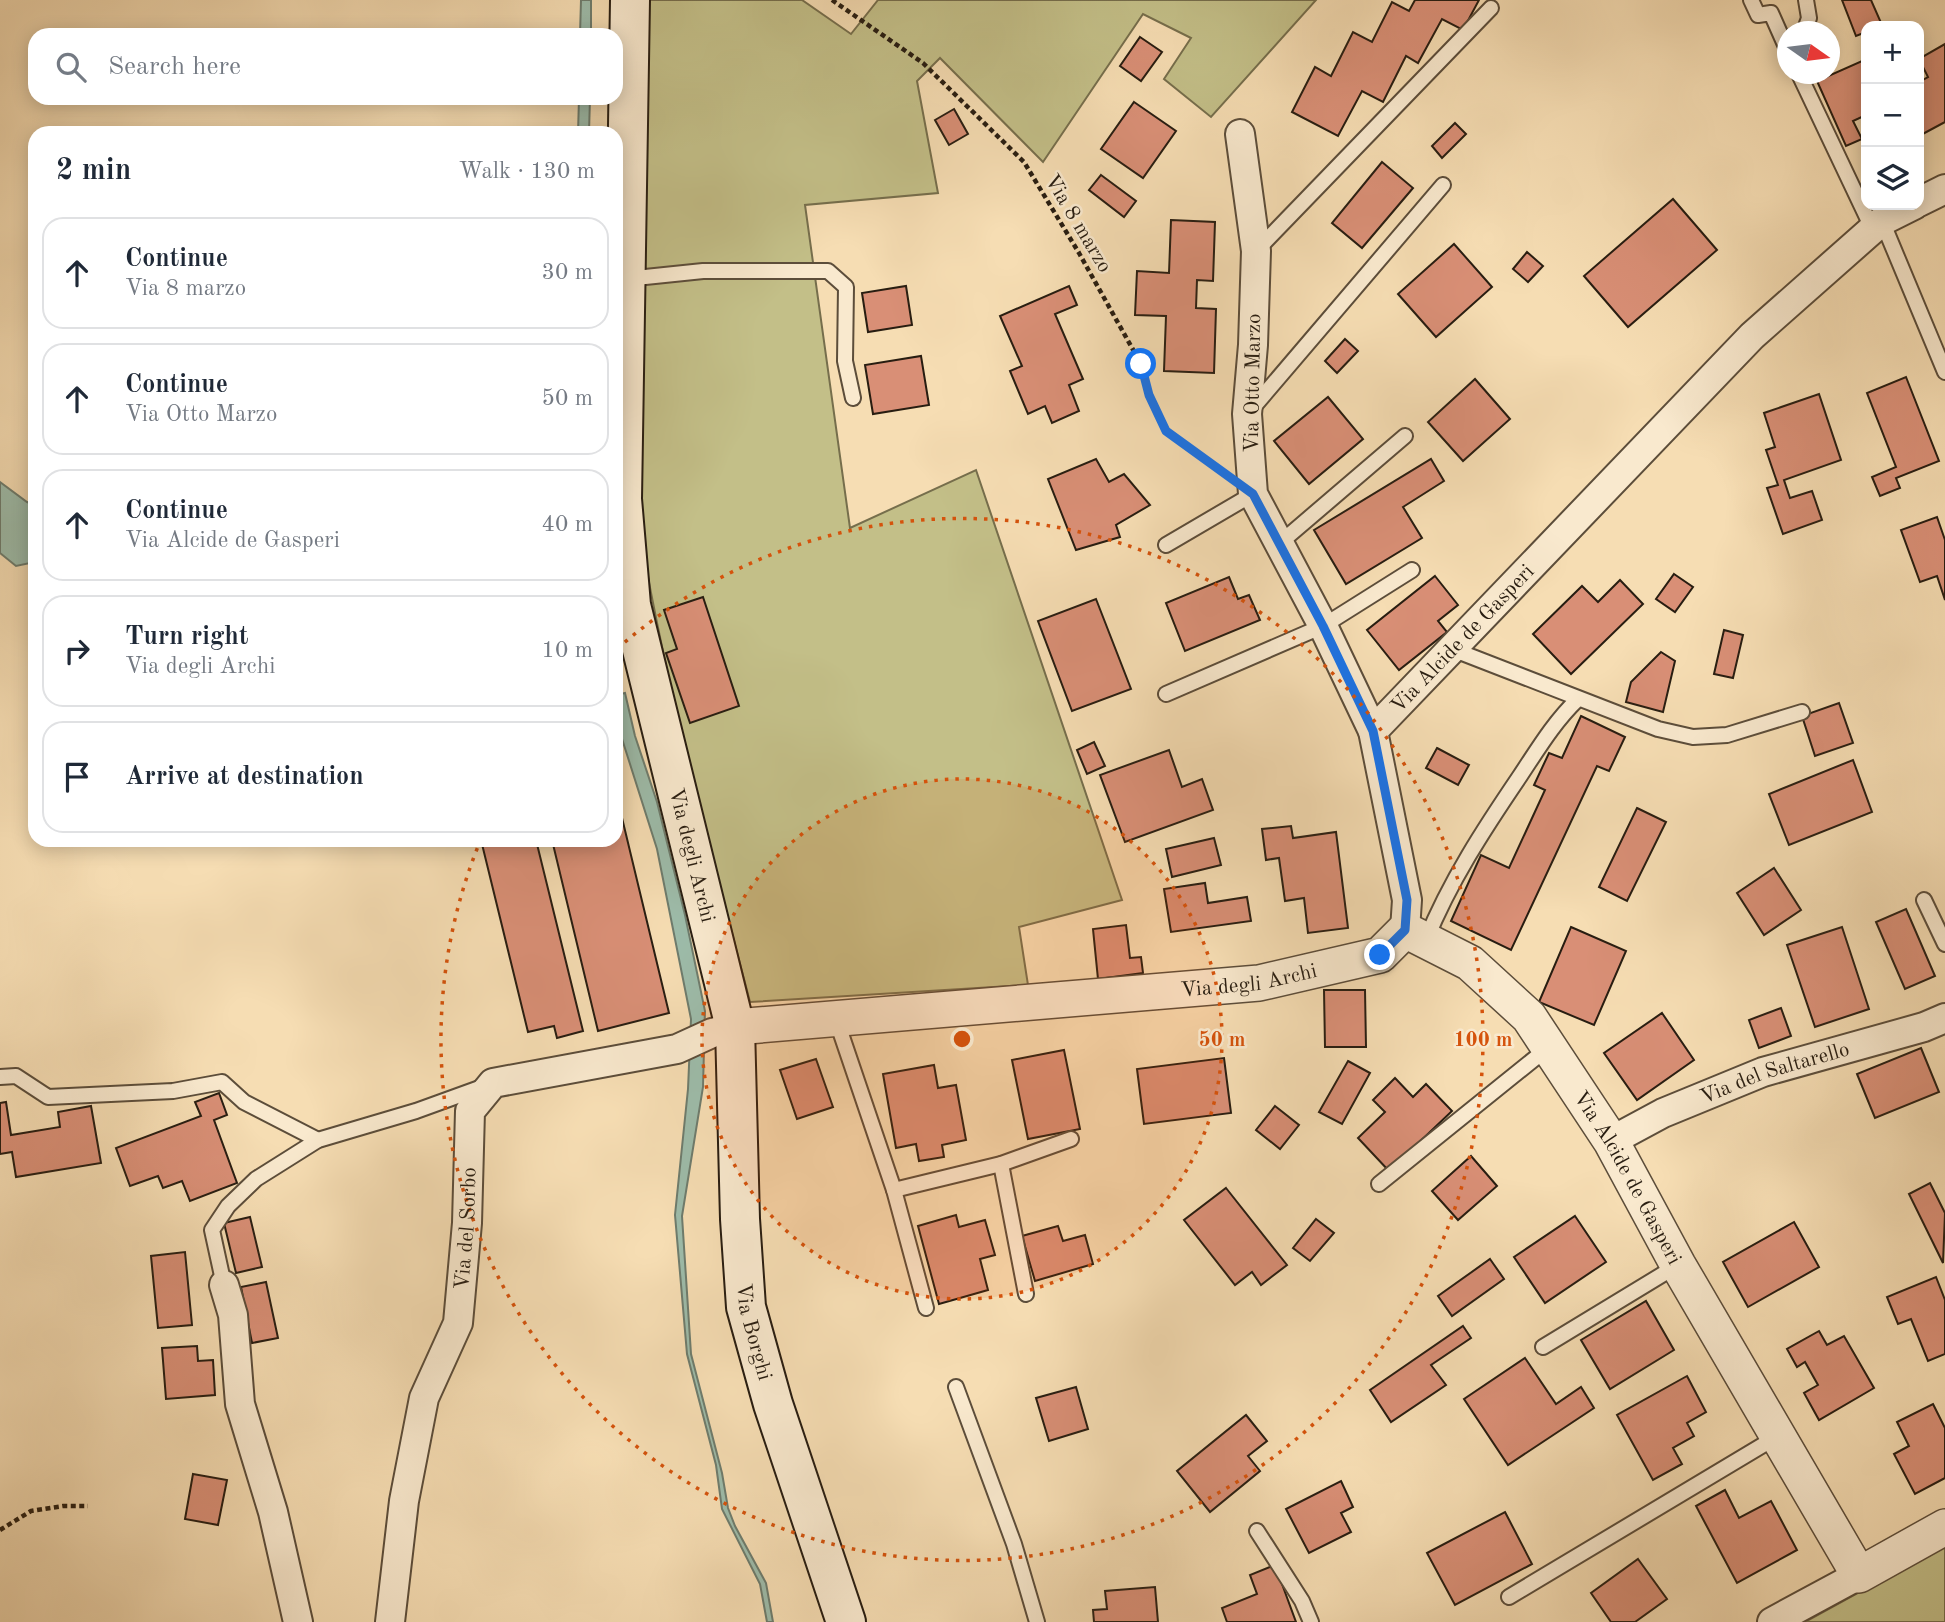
<!DOCTYPE html>
<meta charset="utf-8">
<style>
body{margin:0;font-family:"Old Standard TT",serif;background:#f2f2f3;color:#1f2937}
.controls{position:absolute;right:21px;top:21px;display:grid;overflow:hidden;border-radius:14px;box-shadow:0 4px 18px #0003}
.controls button{width:63px;height:63px;display:grid;place-items:center;padding:0;border:0;border-bottom:2px solid #e0e1e3;background:#fff;color:#1f2937;font:35px sans-serif}
.compass{position:absolute;left:1777px;top:21px;width:63px;height:63px;border-radius:50%;background:#fff;box-shadow:0 4px 18px #0003;rotate:104deg}
.stop{position:absolute;width:21px;height:21px;margin:-16px;border:5px solid #1a73e8;border-radius:50%;background:#fff}
.stop.end{background:#1a73e8;border-color:#fff;box-shadow:0 2px 7px #0008}
.list{margin:0;padding:0;list-style:none}
h2{display:flex;justify-content:space-between;align-items:center;height:91px;margin:0;padding:0 28px;font-size:30px}
h2 small{font-size:23px;font-weight:400;color:#747a83}
.list li{display:grid;grid-template-columns:46px 1fr auto;gap:21px;align-items:center;box-sizing:border-box;height:112px;margin:0 14px 14px;padding:0 14px;border:2px solid #e0e1e3;border-radius:21px}
.list b{display:block;font-size:26px;white-space:nowrap}
.list p{margin:0;font-size:23px;white-space:nowrap;color:#747a83}
.list em{font-size:23px;font-style:normal;color:#747a83}
.icon{flex:none;width:38px;height:38px;fill:none;stroke:currentColor;stroke-width:2;stroke-linecap:round;stroke-linejoin:round}
.map{position:relative;flex:none;width:1945px;height:1622px;overflow:hidden}
.search{position:absolute;background:#fff;box-shadow:0 4px 18px #0003;left:28px;top:28px;width:595px;height:77px;display:flex;align-items:center;gap:18px;box-sizing:border-box;padding:0 24px;border-radius:21px;color:#747a83;font-size:26px}
.panel{position:absolute;background:#fff;box-shadow:0 4px 18px #0003;left:28px;top:126px;width:595px;height:721px;border-radius:21px}
.map>svg:first-child{display:block}
.green{fill:#c3bf88;stroke:#766e4c;stroke-width:2}
.water{fill:#9dbcaa;stroke:#6e7c6d;stroke-width:2}
.building{fill:#d98f76;stroke:#281d11;stroke-width:2}
.lines{fill:none;stroke-linecap:round;stroke-linejoin:round}
.service-casing{stroke:#5c4d3a;stroke-width:18}
.minor-casing{stroke:#5c4d3a;stroke-width:32}
.tertiary-casing{stroke:#5c4d3a;stroke-width:38}
.secondary-casing{stroke:#281d11;stroke-width:42}
.path{stroke:#281d11;stroke-width:4.5;stroke-dasharray:5 3.5;stroke-linecap:butt}
.service{stroke:#f9e9ce;stroke-width:14}
.minor{stroke:#f9e9ce;stroke-width:28}
.tertiary{stroke:#f9e9ce;stroke-width:35}
.secondary{stroke:#f9e9ce;stroke-width:38}
.route{stroke:#1a73e8;stroke-width:9}
.ring{fill:none;stroke:#d5530c;stroke-width:3.5;stroke-dasharray:3.5 7}
.labels{text-anchor:middle;stroke-width:5;stroke-linejoin:round;paint-order:stroke}
.street-label{font-size:21px;fill:#281d11;stroke:#f9e9ce}
.centre{fill:#d5530c;stroke:#f9e9ce;stroke-width:3.5}
.ring-label{font-size:21px;text-anchor:middle;font-weight:bold;fill:#d5530c;stroke:#f9e9ce;stroke-width:5;stroke-linejoin:round;paint-order:stroke}
</style>
<div class="map">
<svg width="1945" height="1622" viewBox="0 0 1945 1622">
<rect width="100%" height="100%" fill="#f6ddb3"/>
<filter id="stains"><feTurbulence type="fractalNoise" baseFrequency=".00286" numOctaves="4"/><feColorMatrix values="0 0 0 0 .2 0 0 0 0 .09 0 0 0 0 .02 0 0 0 .5 -.17"/></filter>
<radialGradient id="worn" r=".72"><stop offset=".6" stop-color="#630" stop-opacity="0"/><stop offset="1" stop-color="#630" stop-opacity=".3"/></radialGradient>
<g class="green">
<path d="M642,0H802L851,34L878,0H1316L1211,117L1164,79L1191,38L1143,14L1043,162L940,58L917,81L938,193L805,205L850,528L976,470L1122,900L1019,927L1028,985L750,1002C708,841 664,680 637,515Z"/>
<path d="M1945,1545V1622H1805Z"/>
</g>
<g class="water">
<path d="M581,0H591V35H580Z"/>
<path d="M579,98H590L589,133H578Z"/>
<path d="M0,482L27,502L35,505V562L16,566L0,553Z"/>
<path d="M625,693L635,736L657,802L685,915L705,1011L703,1087L682,1216L691,1354L722,1473L728,1508L735,1526L766,1583L773,1622H767L760,1584L722,1509L716,1465L687,1354L675,1215L688,1089L691,1019L657,849L616,720V695Z"/>
</g>
<g class="building">
<path d="M1415,0H1479L1463,30L1442,19L1418,63L1406,56L1383,102L1362,91L1338,136L1292,112L1315,67L1331,76L1353,32L1372,42L1392,2L1409,11Z"/>
<path d="M1842,0H1871L1882,25L1866,26V32L1856,36Z"/>
<path d="M1140,37L1162,52L1141,81L1120,66Z"/>
<path d="M1945,44V122L1919,136V82L1928,77L1919,59Z"/>
<path d="M1862,61L1866,70V115L1853,121L1862,139L1846,146L1817,81Z"/>
<path d="M1134,102L1176,131L1143,178L1101,149Z"/>
<path d="M954,109L968,134L949,145L935,120Z"/>
<path d="M1455,123L1466,134L1442,158L1432,146Z"/>
<path d="M1382,162L1413,188L1362,248L1332,223Z"/>
<path d="M1101,175L1136,201L1124,217L1089,190Z"/>
<path d="M1673,199L1717,250L1628,327L1584,276Z"/>
<path d="M1171,220L1215,222L1213,281L1197,280L1196,308L1216,309L1214,373L1164,371L1166,316L1135,315L1137,271L1169,273Z"/>
<path d="M1454,244L1492,287L1436,337L1398,294Z"/>
<path d="M1527,252L1543,266L1528,282L1513,269Z"/>
<path d="M906,286L912,325L868,332L862,293Z"/>
<path d="M1069,286L1077,305L1055,314L1083,379L1069,385L1079,411L1052,423L1045,406L1028,414L1010,371L1022,366L1000,316Z"/>
<path d="M1345,339L1358,351L1337,373L1325,361Z"/>
<path d="M921,356L929,405L873,414L865,365Z"/>
<path d="M1906,377L1939,461L1896,478L1900,488L1880,496L1872,477L1896,467L1867,393Z"/>
<path d="M1475,379L1510,419L1463,461L1428,422Z"/>
<path d="M1819,394L1841,460L1784,480L1790,498L1812,491L1822,520L1783,534L1767,488L1778,485L1766,450L1775,447L1764,413Z"/>
<path d="M1328,397L1363,439L1309,484L1274,441Z"/>
<path d="M1096,459L1109,482L1124,474L1150,505L1116,525L1120,537L1076,550L1048,479Z"/>
<path d="M1431,459L1444,481L1403,507L1422,538L1346,584L1314,530Z"/>
<path d="M1937,517L1945,540V600L1937,576L1920,582L1901,530Z"/>
<path d="M1674,574L1693,587L1675,612L1656,599Z"/>
<path d="M1435,576L1458,605L1438,621L1447,632L1399,670L1367,630Z"/>
<path d="M1229,577L1238,599L1249,595L1260,620L1185,651L1166,603Z"/>
<path d="M1620,580L1643,604L1571,674L1533,634L1582,586L1598,602Z"/>
<path d="M703,597L739,706L690,723L666,653L677,649L664,610Z"/>
<path d="M1096,599L1131,689L1072,711L1038,621Z"/>
<path d="M1724,630L1743,635L1733,678L1714,674Z"/>
<path d="M1661,652L1675,661L1663,712L1626,702L1631,682Z"/>
<path d="M1839,703L1853,743L1815,756L1802,716Z"/>
<path d="M1581,716L1625,737L1609,771L1597,766L1511,950L1451,921L1481,855L1509,868L1545,790L1534,785L1549,753L1562,758Z"/>
<path d="M1094,742L1105,766L1087,774L1077,750Z"/>
<path d="M1437,748L1469,765L1458,785L1426,768Z"/>
<path d="M1169,750L1182,787L1202,779L1213,810L1125,842L1100,775Z"/>
<path d="M1853,760L1872,812L1789,845L1769,794Z"/>
<path d="M616,793L669,1013L598,1031L552,840H616Z"/>
<path d="M1637,808L1666,822L1627,901L1599,887Z"/>
<path d="M1291,826L1293,838L1336,832L1348,928L1308,933L1304,898L1285,901L1279,858L1266,860L1262,829Z"/>
<path d="M1214,838L1221,865L1172,877L1166,849Z"/>
<path d="M481,840H536L583,1031L557,1038L554,1026L528,1032Z"/>
<path d="M1774,868L1801,910L1764,935L1737,893Z"/>
<path d="M1205,883L1208,903L1247,897L1251,921L1171,932L1164,889Z"/>
<path d="M1906,909L1935,976L1905,989L1876,922Z"/>
<path d="M1126,925L1130,958L1141,957L1143,973L1098,979L1093,929Z"/>
<path d="M1571,927L1626,951L1594,1025L1539,1002Z"/>
<path d="M1842,927L1869,1009L1815,1027L1787,945Z"/>
<path d="M1324,990H1365L1366,1047H1325Z"/>
<path d="M1781,1008L1791,1036L1759,1048L1749,1020Z"/>
<path d="M1662,1013L1694,1060L1637,1100L1604,1053Z"/>
<path d="M1921,1048L1939,1092L1875,1118L1857,1074Z"/>
<path d="M1064,1050L1080,1129L1028,1139L1012,1060Z"/>
<path d="M1224,1058L1231,1113L1144,1124L1137,1069Z"/>
<path d="M816,1059L833,1107L797,1119L780,1070Z"/>
<path d="M1348,1061L1370,1073L1342,1124L1319,1112Z"/>
<path d="M934,1065L938,1088L956,1085L966,1140L942,1145L944,1157L919,1161L916,1144L896,1148L883,1074Z"/>
<path d="M1395,1078L1413,1097L1426,1084L1452,1111L1389,1171L1358,1138L1385,1112L1373,1100Z"/>
<path d="M219,1093L227,1115L214,1120L237,1183L190,1201L182,1181L163,1188L158,1176L130,1186L116,1148L201,1116L195,1102Z"/>
<path d="M6,1102L11,1135L60,1127L58,1112L91,1106L101,1163L16,1177L12,1152L0,1154V1103Z"/>
<path d="M1275,1106L1299,1125L1280,1149L1256,1130Z"/>
<path d="M1471,1156L1497,1186L1458,1220L1432,1191Z"/>
<path d="M1930,1183L1945,1213L1943,1263L1909,1194Z"/>
<path d="M1226,1188L1287,1265L1261,1285L1252,1272L1235,1285L1184,1220Z"/>
<path d="M956,1215L959,1227L985,1220L995,1255L980,1259L988,1290L939,1304L918,1226Z"/>
<path d="M1575,1216L1606,1262L1545,1303L1514,1257Z"/>
<path d="M250,1217L262,1267L236,1273L224,1223Z"/>
<path d="M1316,1219L1334,1233L1310,1261L1293,1248Z"/>
<path d="M1794,1222L1819,1267L1748,1307L1723,1262Z"/>
<path d="M1058,1226L1063,1241L1085,1235L1093,1264L1035,1281L1022,1236Z"/>
<path d="M185,1252L192,1325L158,1328L151,1256Z"/>
<path d="M1490,1259L1504,1279L1452,1316L1438,1296Z"/>
<path d="M1936,1277L1945,1300V1354L1928,1361L1911,1319L1898,1324L1887,1297Z"/>
<path d="M266,1282L278,1338L252,1343L241,1287Z"/>
<path d="M1646,1301L1674,1350L1610,1389L1581,1340Z"/>
<path d="M1463,1326L1471,1338L1431,1365L1446,1385L1391,1422L1370,1390Z"/>
<path d="M1819,1331L1827,1345L1844,1336L1874,1388L1819,1420L1804,1393L1818,1385L1805,1362L1797,1367L1787,1349Z"/>
<path d="M197,1346L198,1361L213,1360L215,1395L166,1399L162,1348Z"/>
<path d="M1525,1358L1556,1404L1581,1387L1594,1408L1508,1465L1464,1399Z"/>
<path d="M1687,1376L1706,1412L1687,1423L1694,1436L1673,1448L1682,1464L1653,1480L1617,1415Z"/>
<path d="M1076,1387L1088,1429L1049,1441L1036,1398Z"/>
<path d="M1933,1404L1945,1428V1478L1915,1494L1894,1454L1909,1446L1897,1422Z"/>
<path d="M1246,1415L1267,1441L1248,1456L1260,1471L1210,1512L1177,1471Z"/>
<path d="M193,1474L227,1480L218,1525L185,1519Z"/>
<path d="M1341,1481L1353,1507L1341,1513L1351,1532L1309,1553L1286,1509Z"/>
<path d="M1725,1490L1739,1518L1771,1501L1797,1550L1737,1583L1696,1506Z"/>
<path d="M1505,1512L1532,1564L1455,1605L1427,1553Z"/>
<path d="M1638,1559L1667,1599L1635,1622H1611L1591,1593Z"/>
<path d="M1275,1565L1296,1622H1227L1222,1608L1257,1594L1250,1575Z"/>
<path d="M1155,1587L1158,1622H1094L1093,1610L1107,1609L1105,1591Z"/>
</g>
<g class="lines">
<defs>
<g id="service">
<path d="M1751,0L1758,15L1771,13L1787,49"/>
<path d="M1804,32L1809,18L1806,0"/>
<path d="M1799,74L1873,230"/>
<path d="M1882,221L1945,372"/>
<path d="M1256,251L1491,8"/>
<path d="M626,279L703,271H828L846,287L845,361L853,398"/>
<path d="M1251,410L1443,185"/>
<path d="M1280,543L1405,436"/>
<path d="M1166,545L1253,494"/>
<path d="M1452,649L1658,729L1693,737L1727,735L1802,712"/>
<path d="M1166,694L1323,626L1412,570"/>
<path d="M1924,900L1945,944"/>
<path d="M1426,940C1450,881 1484,829 1520,776C1538,749 1554,722 1578,699"/>
<path d="M836,1019L894,1190L926,1308"/>
<path d="M0,1077L16,1076L48,1097L173,1091L222,1082L244,1102L318,1140"/>
<path d="M1001,1164L1026,1294"/>
<path d="M1379,1184L1549,1047"/>
<path d="M894,1190L1001,1164L1071,1139"/>
<path d="M224,1285L212,1230L228,1206L256,1179L318,1140L416,1111L485,1086"/>
<path d="M1543,1347L1678,1265"/>
<path d="M956,1387L1014,1544L1037,1622"/>
<path d="M1257,1531L1302,1601L1311,1622"/>
<path d="M1509,1597L1778,1436"/>
</g>
<g id="minor">
<path d="M1240,134L1256,251L1253,345L1247,414L1253,494L1323,626L1373,731"/>
<path d="M1919,202L1945,189"/>
<path id="s1" d="M1405,930L1407,900L1373,731L1752,336L1882,221L1914,205"/>
<path id="s2" d="M1611,1141L1663,1113L1763,1072L1924,1027L1945,1018"/>
<path d="M224,1285L233,1315L240,1404L273,1512L298,1622"/>
<path id="s3" d="M390,1622L404,1501L424,1398L458,1323L467,1223L470,1111L493,1083L677,1049L712,1033L735,1027"/>
<path d="M1772,1622L1859,1575"/>
</g>
<g id="tertiary">
<path id="s4" d="M735,1027L1259,983L1380,955L1405,930L1470,963L1529,1017L1611,1141L1678,1265L1859,1575L1945,1527"/>
</g>
<g id="secondary">
<path id="s5" d="M630,0L622,499L631,605L735,1027L740,1219L746,1307L773,1404L846,1622"/>
</g>
</defs>
<use href="#service" class="service-casing"/>
<use href="#minor" class="minor-casing"/>
<use href="#tertiary" class="tertiary-casing"/>
<use href="#secondary" class="secondary-casing"/>
<g class="path">
<path d="M832,0L923,63L1024,162L1079,253L1141,364L1149,395L1166,431L1218,469"/>
<path d="M0,1530L31,1511L63,1506H88"/>
</g>
<use href="#service" class="service"/>
<use href="#minor" class="minor"/>
<use href="#tertiary" class="tertiary"/>
<use href="#secondary" class="secondary"/>
</g>
<g class="lines">
<path class="route" d="M1141,364L1149,395L1166,431L1253,494L1323,626L1373,731L1407,900L1405,930L1380,955"/>
</g>
<circle cx="962" cy="1039" r="260" fill="#d5530c" fill-opacity=".12"/>
<g class="ring">
<circle cx="962" cy="1039" r="260"/>
<path d="M617 649A521 521 0 1 1 479 844"/>
</g>
<g class="labels">
<g class="street-label">
<text transform="translate(1079 223) rotate(59)" y="7">Via 8 marzo</text>
<text transform="translate(1252 383) rotate(-89)" y="7">Via Otto Marzo</text>
<text dy="7" stroke="none"><textPath href="#s1" startOffset="331">Via Alcide de Gasperi</textPath></text>
<text dy="7" stroke="none"><textPath href="#s5" startOffset="863">Via degli Archi</textPath></text>
<text dy="7" stroke="none"><textPath href="#s4" startOffset="516">Via degli Archi</textPath></text>
<text dy="7" stroke="none"><textPath href="#s2" startOffset="178">Via del Saltarello</textPath></text>
<text dy="7" stroke="none"><textPath href="#s4" startOffset="1027">Via Alcide de Gasperi</textPath></text>
<text dy="7" stroke="none"><textPath href="#s3" startOffset="404">Via del Sorbo</textPath></text>
<text dy="7" stroke="none"><textPath href="#s5" startOffset="1346">Via Borghi</textPath></text>
</g>
</g>
<circle cx="962" cy="1039" r="10" class="centre"/>
<g class="ring-label">
<text x="1222" y="1046">50 m</text>
<text x="1483" y="1046">100 m</text>
</g>
<rect width="100%" height="100%" filter="url(#stains)"/>
<rect width="100%" height="100%" fill="url(#worn)"/>
</svg>
<div class="controls">
<button>+</button>
<button>−</button>
<button><svg class="icon" aria-label="layers" viewBox="0 0 24 24"><path d="M12 4l9 5-9 5-9-5zM3 14l9 5 9-5"/></svg></button>
</div>
<svg class="compass" viewBox="-18 -18 36 36"><path d="M0-13l5 13h-10z" fill="#e53935"/><path d="M0 13l5-13h-10z" fill="#747a83"/></svg>
<div class="stop" style="left:1141px;top:364px"></div>
<div class="stop end" style="left:1380px;top:955px"></div>
<div class="search"><svg class="icon" aria-label="search" viewBox="0 0 24 24"><circle cx="10" cy="10" r="6"/><path d="M15 15l6 6"/></svg>Search here</div>
<section class="panel">
<h2>2 min<small>Walk · 130 m</small></h2>
<ul class="list">
<li><svg class="icon" aria-label="ahead" viewBox="0 0 24 24"><path d="M12 20V5M6 11l6-6 6 6"/></svg><div><b>Continue</b><p>Via 8 marzo</p></div><em>30 m</em></li>
<li><svg class="icon" aria-label="ahead" viewBox="0 0 24 24"><path d="M12 20V5M6 11l6-6 6 6"/></svg><div><b>Continue</b><p>Via Otto Marzo</p></div><em>50 m</em></li>
<li><svg class="icon" aria-label="ahead" viewBox="0 0 24 24"><path d="M12 20V5M6 11l6-6 6 6"/></svg><div><b>Continue</b><p>Via Alcide de Gasperi</p></div><em>40 m</em></li>
<li><svg class="icon" aria-label="right" viewBox="0 0 24 24"><path d="M7 20v-9h11M14 6l5 5-5 5"/></svg><div><b>Turn right</b><p>Via degli Archi</p></div><em>10 m</em></li>
<li><svg class="icon" aria-label="arrive" viewBox="0 0 24 24"><path d="M6 21V4h12l-3 4 3 4H6"/></svg><div><b>Arrive at destination</b></div></li>
</ul>
</section>
</div>
